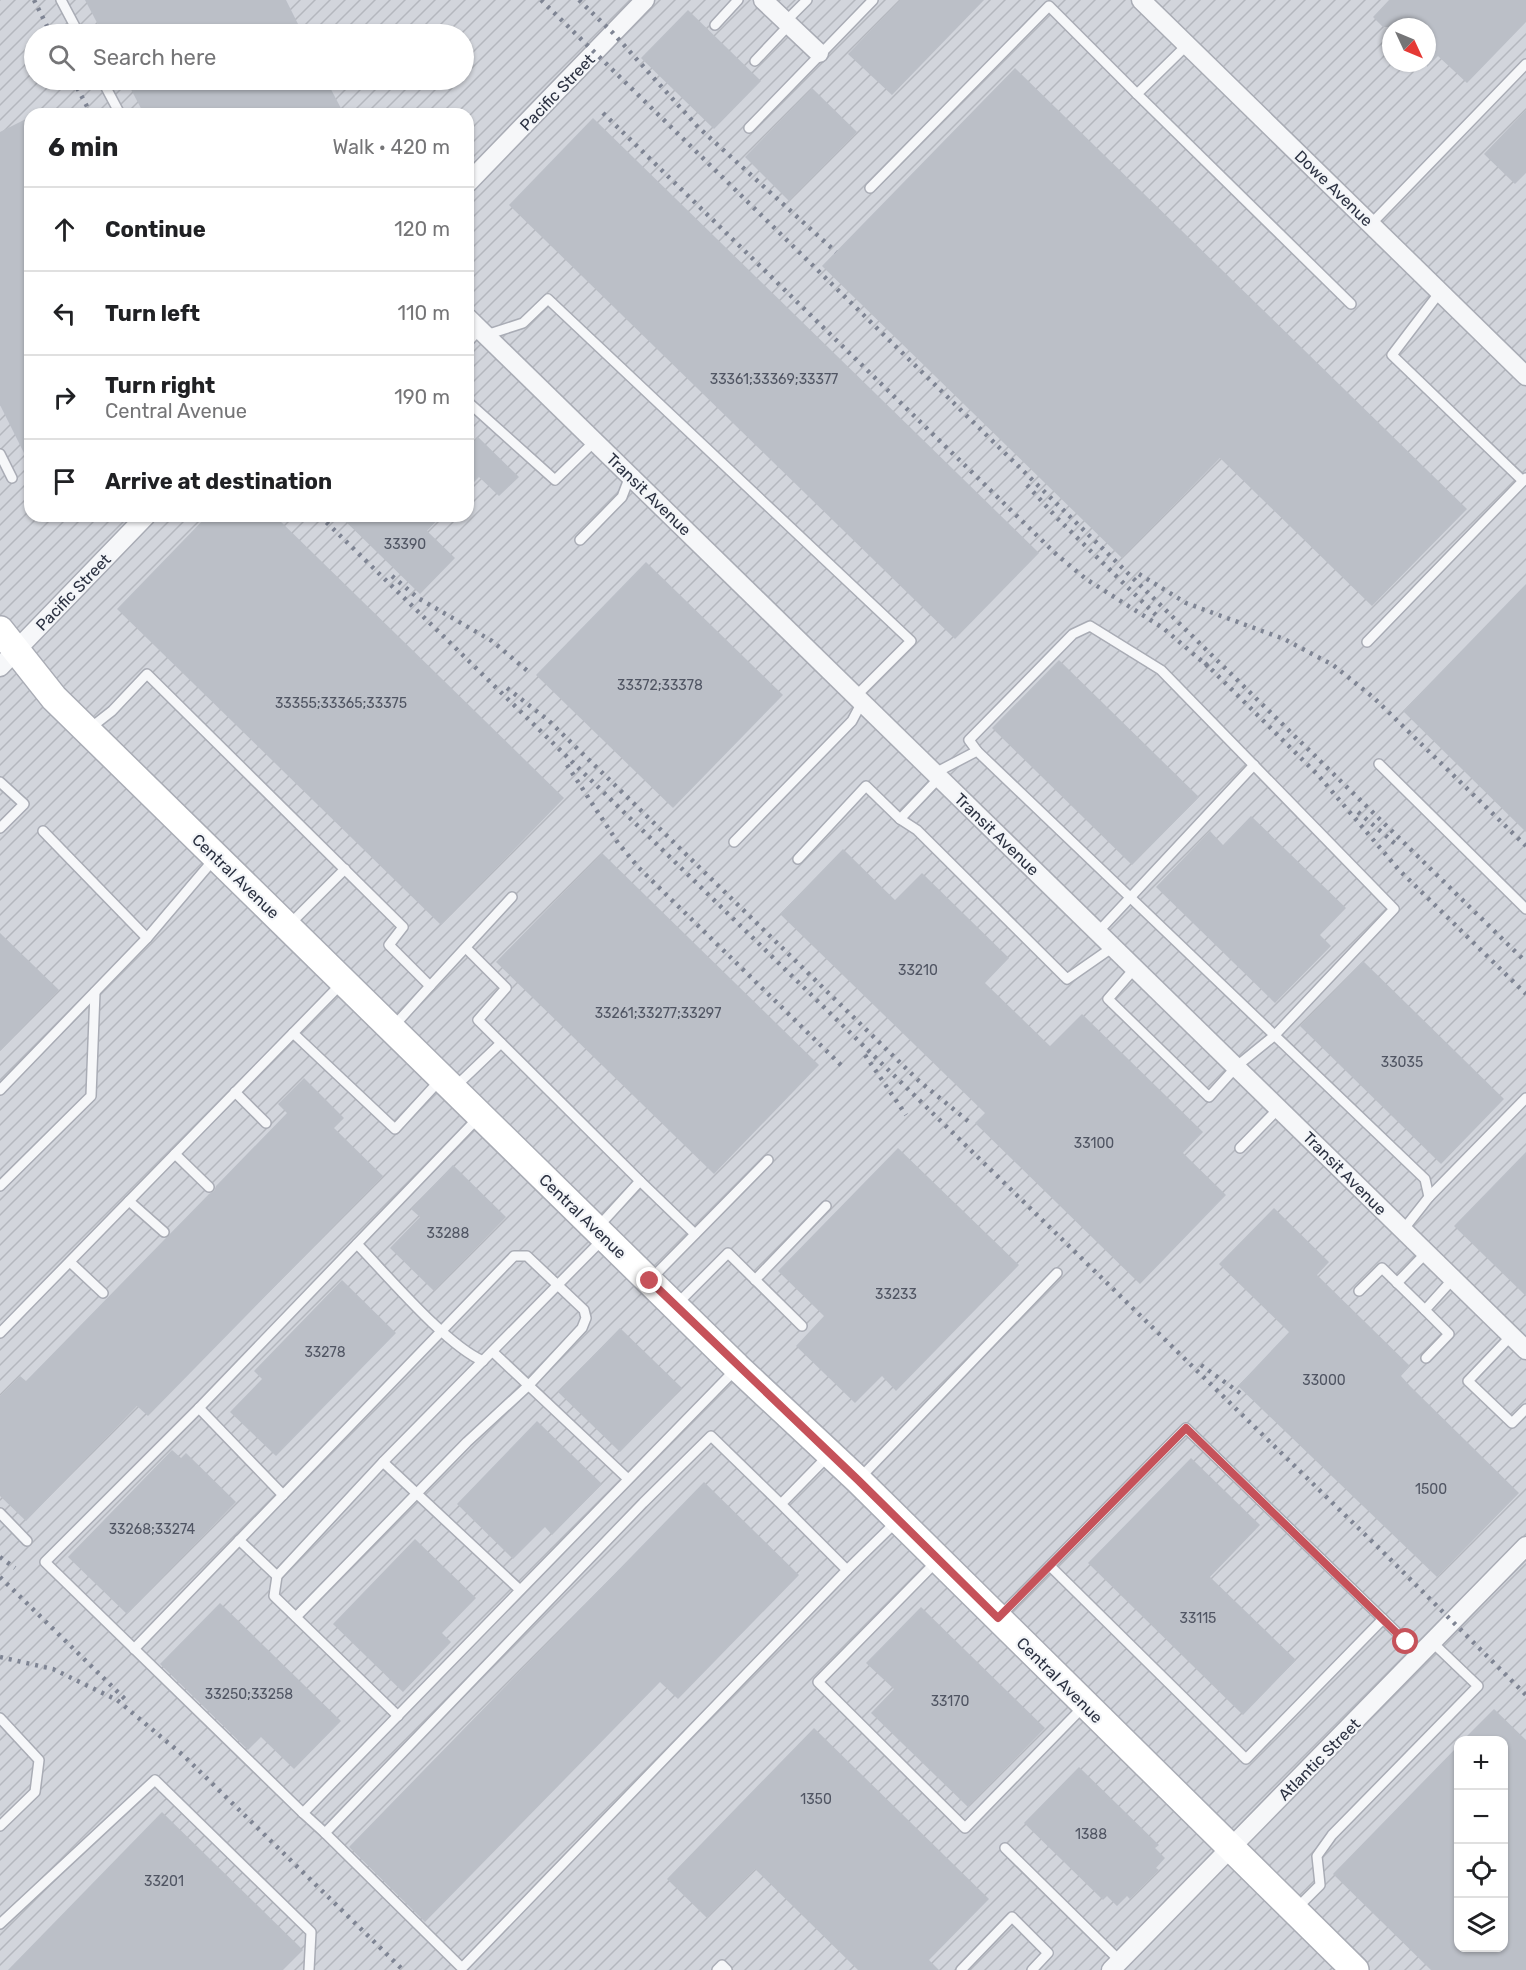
<!DOCTYPE html>
<meta charset="utf-8">
<style>
body{margin:0;font-family:Rubik,sans-serif;background:#f6f6f6;color:#202124}
.controls{position:absolute;right:18px;bottom:18px;display:grid;overflow:hidden;border-radius:12px;box-shadow:0 2px 4px #0004}
.controls button{width:54px;height:54px;display:grid;place-items:center;padding:0;border:0;border-bottom:2px solid #e0e0e0;background:#fff;color:#202124;font:30px sans-serif}
.compass{position:absolute;left:1382px;top:18px;width:54px;height:54px;border-radius:50%;background:#fff;box-shadow:0 2px 4px #0004;rotate:134deg}
.stop{position:absolute;width:18px;height:18px;margin:-14px;border:4px solid #c6525a;border-radius:50%;background:#fff}
.stop.end{background:#c6525a;border-color:#fff;box-shadow:0 2px 6px #0008}
.list{margin:0;padding:0;list-style:none}
h2{display:flex;justify-content:space-between;align-items:center;height:78px;margin:0;padding:0 24px;font-size:26px}
h2 small{font-size:20px;font-weight:400;color:#757577}
.list li{display:grid;grid-template-columns:39px 1fr auto;gap:18px;align-items:center;box-sizing:border-box;height:84px;padding:0 24px;border-top:2px solid #e0e0e0}
.list b{display:block;font-size:22px;white-space:nowrap}
.list p{margin:0;font-size:20px;white-space:nowrap;color:#757577}
.list em{font-size:20px;font-style:normal;color:#757577}
.icon{flex:none;width:33px;height:33px;fill:none;stroke:currentColor;stroke-width:2;stroke-linecap:round;stroke-linejoin:round}
.map{position:relative;flex:none;width:1526px;height:1970px;overflow:hidden}
.search{position:absolute;background:#fff;box-shadow:0 2px 4px #0004;left:24px;top:24px;width:450px;height:66px;display:flex;align-items:center;gap:15px;box-sizing:border-box;padding:0 21px;border-radius:33px;color:#757577;font-size:22px}
.panel{position:absolute;background:#fff;box-shadow:0 2px 4px #0004;left:24px;top:108px;width:450px;height:414px;border-radius:18px}
.map>svg:first-child{display:block}
.industrial{fill:url(#industrial-furrows);fill-rule:evenodd}
.building{fill:#bbbfc7}
.lines{fill:none;stroke-linecap:round;stroke-linejoin:round}
.lane-casing{stroke:#a9acb5;stroke-width:12}
.street-casing{stroke:#a9acb5;stroke-width:21}
.secondary-casing{stroke:#a9acb5;stroke-width:30}
.lane{stroke:#f6f7f9;stroke-width:9}
.street{stroke:#f6f7f9;stroke-width:18}
.secondary{stroke:#fff;stroke-width:27}
.rail{stroke:#7e8493;stroke-width:4.5;stroke-dasharray:3 6;stroke-linecap:butt}
.route{stroke:#c6525a;stroke-width:8}
.labels{text-anchor:middle;stroke-width:4.5;stroke-linejoin:round;paint-order:stroke}
.number-label{font-size:14px;fill:#505563}
.street-label{font-size:16px;fill:#2c3242;stroke:#f3f5f8}
</style>
<div class="map">
<svg width="1526" height="1970" viewBox="0 0 1526 1970">
<defs>
<pattern id="industrial-furrows" width="10" height="10" patternUnits="userSpaceOnUse" patternTransform="scale(1.5)"><rect width="10" height="10" fill="#d2d5dc"/><path d="M-1 1l2-2M0 10L10 0M9 11l2-2" fill="none" stroke="#b4b7be"/></pattern>
</defs>
<rect width="100%" height="100%" fill="#e4e6eb"/>
<path class="industrial" d="M0,0H1526V1970H0ZM1391,27H1427V63H1391ZM34,34H464V80H34ZM30,114H468V516H30ZM1458,1740H1504V1948H1458Z"/>
<g class="building">
<path d="M85,0H286L303,34H103Z"/>
<path d="M900,0H984L892,95L848,54Z"/>
<path d="M1389,0H1526V22L1467,83L1438,56L1427,67V27H1383L1373,17Z"/>
<path d="M688,10L761,81L714,129L641,58Z"/>
<path d="M1015,68L1467,509L1372,606L1220,458L1122,558L822,266Z"/>
<path d="M126,80H326L344,114H144Z"/>
<path d="M812,88L857,132L789,201L745,157Z"/>
<path d="M1526,110V173L1515,184L1484,154Z"/>
<path d="M30,117V465L0,405V132Z"/>
<path d="M593,118L1039,553L955,639L509,205Z"/>
<path d="M478,437L519,477L499,496L479,477L468,488V448Z"/>
<path d="M207,516H275L564,798L441,925L117,609Z"/>
<path d="M340,516H441L427,531L455,558L420,594Z"/>
<path d="M646,562L783,695L673,808L536,675Z"/>
<path d="M1526,584V832L1403,711Z"/>
<path d="M1059,660L1199,797L1132,865L992,728Z"/>
<path d="M1251,816L1346,908L1320,935L1331,946L1275,1003L1156,887L1210,831L1223,845Z"/>
<path d="M843,849L895,900L922,873L1009,958L985,983L1050,1046L1082,1014L1203,1132L1183,1153L1226,1195L1140,1284L975,1123L985,1113L780,914Z"/>
<path d="M602,853L819,1065L714,1174L496,962Z"/>
<path d="M0,933L59,990L0,1051Z"/>
<path d="M1363,961L1504,1099L1441,1164L1300,1026Z"/>
<path d="M304,1078L344,1118L334,1128L383,1176L148,1416L137,1406L26,1521L0,1496V1396L20,1376L26,1381L209,1194L214,1191L216,1186L287,1113L278,1104Z"/>
<path d="M898,1148L1019,1265L896,1391L882,1376L855,1403L796,1346L824,1316L778,1271Z"/>
<path d="M1526,1152V1296L1454,1226Z"/>
<path d="M453,1165L506,1217L434,1291L390,1248L420,1217L411,1209Z"/>
<path d="M1274,1208L1329,1262L1317,1275L1410,1366L1401,1376L1410,1386L1519,1493L1437,1577L1238,1386L1289,1332L1219,1264Z"/>
<path d="M342,1280L396,1333L276,1456L230,1412L262,1379L254,1371Z"/>
<path d="M620,1328L682,1388L620,1452L558,1392Z"/>
<path d="M537,1421L602,1484L552,1535L545,1527L513,1559L457,1504Z"/>
<path d="M172,1450L181,1458L186,1453L236,1502L127,1614L68,1557Z"/>
<path d="M1191,1458L1260,1525L1210,1577L1296,1660L1243,1715L1088,1563Z"/>
<path d="M704,1482L799,1575L678,1699L660,1682L425,1922L349,1847Z"/>
<path d="M415,1539L476,1598L442,1633L451,1642L403,1692L333,1624Z"/>
<path d="M220,1603L341,1721L294,1769L261,1737L248,1750L160,1664Z"/>
<path d="M921,1607L1045,1728L968,1807L871,1713L894,1689L866,1663Z"/>
<path d="M1494,1709L1526,1740V1970H1431L1333,1874L1458,1746V1947H1503V1740H1463Z"/>
<path d="M814,1728L989,1899L929,1960L939,1970H858L755,1869L707,1918L667,1879Z"/>
<path d="M1079,1767L1159,1845L1155,1848L1165,1858L1156,1868L1159,1870L1130,1899L1127,1896L1117,1906L1107,1896L1103,1900L1024,1823Z"/>
<path d="M162,1812L303,1950L283,1970H8Z"/>
</g>
<g class="lines">
<defs>
<g id="lane">
<path d="M61,0L79,34"/>
<path d="M786,21L807,0"/>
<path d="M715,25L738,0"/>
<path d="M1187,45L1137,94L1351,304"/>
<path d="M755,61L789,25"/>
<path d="M102,80L120,114"/>
<path d="M749,128L873,0"/>
<path d="M870,188L1049,6L1137,94"/>
<path d="M1371,224L1526,64"/>
<path d="M1440,292L1392,355L1523,481"/>
<path d="M486,335L523,323L548,299L911,641L856,696"/>
<path d="M468,342L480,329"/>
<path d="M468,402L555,480L595,441"/>
<path d="M0,454L12,478"/>
<path d="M580,540L622,497L630,476"/>
<path d="M1367,642L1526,478"/>
<path d="M89,729L112,711L147,674L403,927L389,945L430,986L393,1027"/>
<path d="M977,751L969,740L1073,634L1090,626L1161,670L1394,909L1275,1035L1237,1066L1209,1097L1108,999L1135,968"/>
<path d="M1379,764L1526,909"/>
<path d="M935,773L977,751L1425,1179L1429,1197"/>
<path d="M0,782L24,804L0,828"/>
<path d="M900,819L939,778"/>
<path d="M43,831L147,938L215,858"/>
<path d="M734,842L852,721L862,702"/>
<path d="M798,859L866,786L900,819L917,830L1067,979L1113,947"/>
<path d="M289,925L345,869"/>
<path d="M1098,932L1254,765"/>
<path d="M466,948L506,988L478,1020L640,1181L598,1227"/>
<path d="M430,986L512,897"/>
<path d="M293,1033L395,1129L440,1080"/>
<path d="M455,1087L501,1043"/>
<path d="M0,1090L147,938"/>
<path d="M235,1092L266,1123"/>
<path d="M478,1118L199,1408L45,1562L303,1813L736,1369"/>
<path d="M1240,1148L1279,1108"/>
<path d="M175,1154L209,1187"/>
<path d="M640,1181L695,1234"/>
<path d="M0,1186L91,1096L95,992"/>
<path d="M129,1201L164,1232"/>
<path d="M1403,1230L1429,1197L1526,1098"/>
<path d="M357,1244C388,1276 446,1345 483,1361"/>
<path d="M70,1262L103,1293"/>
<path d="M651,1279L768,1160"/>
<path d="M755,1280L826,1206"/>
<path d="M1397,1283L1426,1253"/>
<path d="M1359,1291L1382,1268L1425,1310"/>
<path d="M677,1304L728,1253L802,1326"/>
<path d="M0,1333L342,983"/>
<path d="M1511,1336L1468,1381L1512,1423L1526,1409"/>
<path d="M493,1352L628,1479"/>
<path d="M1426,1358L1449,1334L1425,1310L1453,1279"/>
<path d="M199,1408L283,1495"/>
<path d="M383,1462L520,1590"/>
<path d="M860,1478L1057,1273"/>
<path d="M781,1504L847,1570L462,1968L325,1833L643,1503L711,1436L781,1504L827,1457"/>
<path d="M0,1513L27,1541"/>
<path d="M239,1540L277,1576"/>
<path d="M937,1561L818,1682L965,1828L1084,1706"/>
<path d="M1050,1566L1246,1759L1383,1619"/>
<path d="M847,1570L897,1521"/>
<path d="M1000,1616L1186,1428L1421,1656"/>
<path d="M134,1649L514,1256H527L584,1310L586,1318L582,1328L529,1385L467,1442L296,1617"/>
<path d="M398,1716L274,1596L277,1576L383,1462L603,1239"/>
<path d="M0,1718L39,1760L35,1792L0,1826"/>
<path d="M303,1813L325,1833"/>
<path d="M1005,1848L1120,1961"/>
<path d="M1296,1909L1320,1885L1317,1856L1332,1835L1478,1686L1432,1642"/>
<path d="M0,1924L155,1780L311,1932L309,1970"/>
<path d="M717,1970L722,1965L727,1970"/>
<path d="M961,1970L1012,1917L1048,1953L1032,1970"/>
</g>
<g id="street">
<path d="M763,0L819,53"/>
<path d="M1141,0L1526,376"/>
<path d="M468,183L645,0"/>
<path d="M468,318L1526,1350"/>
<path d="M0,667L146,516"/>
<path d="M1111,1970L1526,1546"/>
</g>
<path id="secondary" d="M0,630L54,698L737,1367L858,1480L1355,1970"/>
</defs>
<use href="#lane" class="lane-casing"/>
<use href="#street" class="street-casing"/>
<use href="#secondary" class="secondary-casing"/>
<use href="#lane" class="lane"/>
<use href="#street" class="street"/>
<use href="#secondary" class="secondary"/>
<g class="rail">
<path d="M34,0L51,34"/>
<path d="M541,0L1526,962"/>
<path d="M579,0L613,33L698,127L836,252"/>
<path d="M73,80L91,114"/>
<path d="M603,113L1057,555L1086,579L1163,628L1211,669"/>
<path d="M1027,485L1057,518L1158,617"/>
<path d="M320,516L1386,1555L1526,1695"/>
<path d="M1139,574L1186,603L1284,639L1333,665L1374,698L1526,846"/>
<path d="M392,576L418,598L492,641L530,673"/>
<path d="M1205,663L1318,775L1399,870L1526,994"/>
<path d="M507,688L548,720L919,1081L968,1121"/>
<path d="M567,765L618,843L639,868L845,1069"/>
<path d="M1358,812L1399,847"/>
<path d="M865,1055L906,1115"/>
<path d="M1201,1365L1240,1393"/>
<path d="M0,1557L15,1568"/>
<path d="M0,1577L127,1701"/>
<path d="M0,1657L53,1669L117,1700L184,1756L403,1970"/>
</g>
</g>
<g class="lines">
<path class="route" d="M650,1281L858,1480L998,1618L1186,1428L1406,1642"/>
</g>
<g class="labels">
<g class="number-label">
<text x="774" y="384">33361;33369;33377</text>
<text x="405" y="549">33390</text>
<text x="660" y="690">33372;33378</text>
<text x="341" y="708">33355;33365;33375</text>
<text x="918" y="975">33210</text>
<text x="658" y="1018">33261;33277;33297</text>
<text x="1402" y="1067">33035</text>
<text x="1094" y="1148">33100</text>
<text x="448" y="1238">33288</text>
<text x="896" y="1299">33233</text>
<text x="325" y="1357">33278</text>
<text x="1324" y="1385">33000</text>
<text x="1431" y="1494">1500</text>
<text x="152" y="1534">33268;33274</text>
<text x="1198" y="1623">33115</text>
<text x="249" y="1699">33250;33258</text>
<text x="950" y="1706">33170</text>
<text x="816" y="1804">1350</text>
<text x="1091" y="1839">1388</text>
<text x="164" y="1886">33201</text>
</g>
<g class="street-label">
<text transform="translate(557 92) rotate(-46)" y="6">Pacific Street</text>
<text transform="translate(1334 188) rotate(44)" y="6">Dowe Avenue</text>
<text transform="translate(649 494) rotate(44)" y="6">Transit Avenue</text>
<text transform="translate(73 592) rotate(-46)" y="6">Pacific Street</text>
<text transform="translate(997 834) rotate(44)" y="6">Transit Avenue</text>
<text transform="translate(236 876) rotate(44)" y="6">Central Avenue</text>
<text transform="translate(1345 1173) rotate(45)" y="6">Transit Avenue</text>
<text transform="translate(583 1216) rotate(44)" y="6">Central Avenue</text>
<text transform="translate(1060 1680) rotate(45)" y="6">Central Avenue</text>
<text transform="translate(1319 1759) rotate(-45)" y="6">Atlantic Street</text>
</g>
</g>
</svg>
<div class="controls">
<button>+</button>
<button>−</button>
<button><svg class="icon" aria-label="locate" viewBox="0 0 24 24"><circle cx="12" cy="12" r="6"/><path d="M12 2v4M12 18v4M2 12h4M18 12h4"/></svg></button>
<button><svg class="icon" aria-label="layers" viewBox="0 0 24 24"><path d="M12 4l9 5-9 5-9-5zM3 14l9 5 9-5"/></svg></button>
</div>
<svg class="compass" viewBox="-18 -18 36 36"><path d="M0-13l5 13h-10z" fill="#e53935"/><path d="M0 13l5-13h-10z" fill="#757577"/></svg>
<div class="stop" style="left:1406px;top:1642px"></div>
<div class="stop end" style="left:650px;top:1281px"></div>
<div class="search"><svg class="icon" aria-label="search" viewBox="0 0 24 24"><circle cx="10" cy="10" r="6"/><path d="M15 15l6 6"/></svg>Search here</div>
<section class="panel">
<h2>6 min<small>Walk · 420 m</small></h2>
<ul class="list">
<li><svg class="icon" aria-label="ahead" viewBox="0 0 24 24"><path d="M12 20V5M6 11l6-6 6 6"/></svg><div><b>Continue</b></div><em>120 m</em></li>
<li><svg class="icon" aria-label="left" viewBox="0 0 24 24"><path d="M17 20v-9H6M10 6l-5 5 5 5"/></svg><div><b>Turn left</b></div><em>110 m</em></li>
<li><svg class="icon" aria-label="right" viewBox="0 0 24 24"><path d="M7 20v-9h11M14 6l5 5-5 5"/></svg><div><b>Turn right</b><p>Central Avenue</p></div><em>190 m</em></li>
<li><svg class="icon" aria-label="arrive" viewBox="0 0 24 24"><path d="M6 21V4h12l-3 4 3 4H6"/></svg><div><b>Arrive at destination</b></div></li>
</ul>
</section>
</div>
